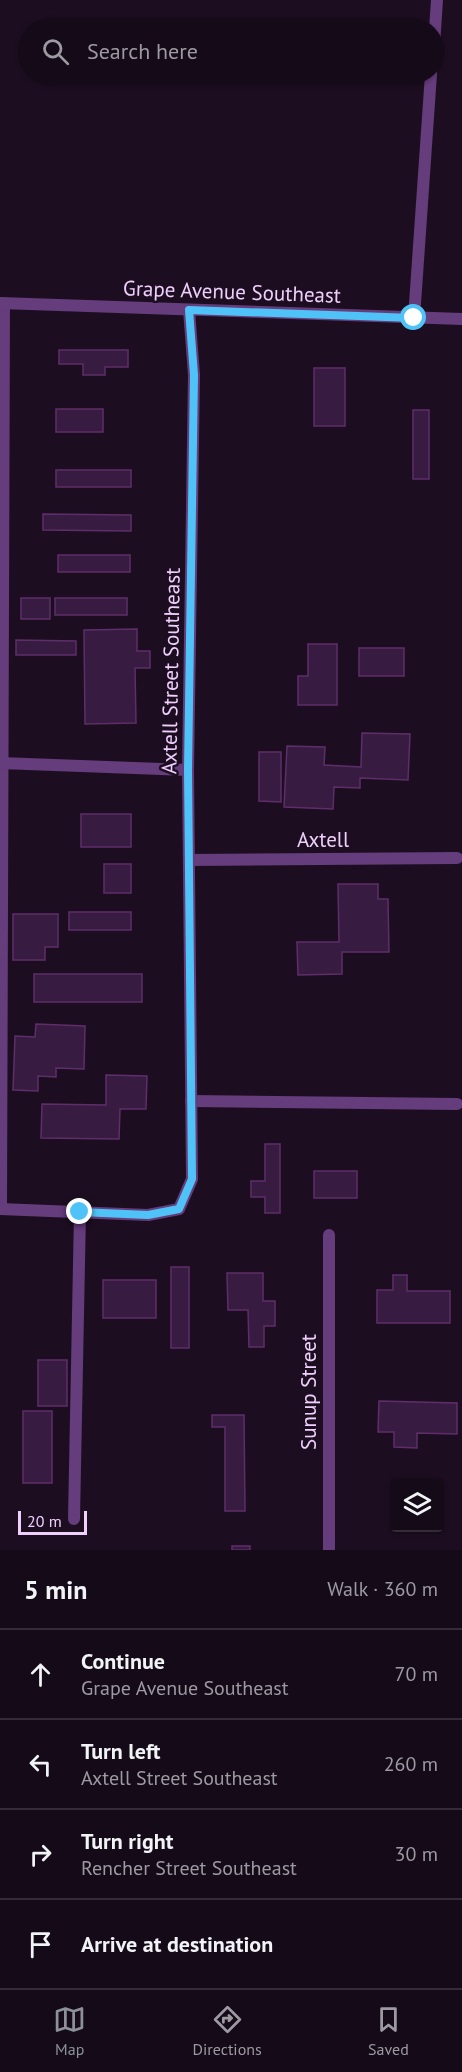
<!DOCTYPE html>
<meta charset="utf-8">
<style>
body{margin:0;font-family:"PT Sans",sans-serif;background:#1e1321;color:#f1f3f6}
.controls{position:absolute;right:18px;bottom:18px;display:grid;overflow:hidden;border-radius:6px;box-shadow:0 2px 4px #0004}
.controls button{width:54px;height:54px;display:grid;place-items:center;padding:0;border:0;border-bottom:2px solid #342b37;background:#150a18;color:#f1f3f6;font:30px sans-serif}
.scale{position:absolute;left:18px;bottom:15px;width:69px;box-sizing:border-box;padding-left:6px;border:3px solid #efcffc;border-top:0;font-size:16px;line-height:21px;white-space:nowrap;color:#efcffc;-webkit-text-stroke:4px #1c0e20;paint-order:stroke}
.stop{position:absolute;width:18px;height:18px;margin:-14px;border:4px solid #4fc3f7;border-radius:50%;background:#fff}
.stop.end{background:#4fc3f7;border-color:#fff;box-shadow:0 2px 6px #0008}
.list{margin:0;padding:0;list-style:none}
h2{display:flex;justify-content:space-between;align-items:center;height:78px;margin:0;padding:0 24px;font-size:26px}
h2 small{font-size:20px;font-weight:400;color:#9d9aa2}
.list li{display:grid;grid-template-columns:39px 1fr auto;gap:18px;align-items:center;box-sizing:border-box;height:90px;padding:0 24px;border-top:2px solid #342b37}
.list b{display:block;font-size:22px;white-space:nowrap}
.list p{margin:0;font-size:20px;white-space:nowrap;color:#9d9aa2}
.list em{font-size:20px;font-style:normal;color:#9d9aa2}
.icon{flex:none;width:33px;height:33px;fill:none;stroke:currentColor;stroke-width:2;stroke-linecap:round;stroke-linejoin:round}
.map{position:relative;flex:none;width:462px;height:1550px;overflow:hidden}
.search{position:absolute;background:#150a18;box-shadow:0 2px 4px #0004;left:18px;right:18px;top:18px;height:66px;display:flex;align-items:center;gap:15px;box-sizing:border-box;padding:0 21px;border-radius:33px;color:#9d9aa2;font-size:22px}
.sheet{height:438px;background:#150a18}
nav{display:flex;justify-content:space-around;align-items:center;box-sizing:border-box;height:84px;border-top:2px solid #342b37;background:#150a18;font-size:16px;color:#9d9aa2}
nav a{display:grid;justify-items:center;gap:3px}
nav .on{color:#8c9099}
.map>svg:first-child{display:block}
.building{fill:#381b40;stroke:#5e2e6a;stroke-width:1.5}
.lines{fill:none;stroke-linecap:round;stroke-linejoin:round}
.service{stroke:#653c7c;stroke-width:12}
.minor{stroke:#653c7c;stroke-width:12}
.route{stroke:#4fc3f7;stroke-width:8}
.labels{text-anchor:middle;stroke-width:5;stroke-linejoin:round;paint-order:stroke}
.street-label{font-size:21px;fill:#efcffc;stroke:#1c0e20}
</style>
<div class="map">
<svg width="462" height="1550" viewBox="0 0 462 1550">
<rect width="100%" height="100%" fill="#1c0e20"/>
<g class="building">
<path d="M59,350H128V367H105V375H83V364H59Z"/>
<rect x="314" y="368" width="31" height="58"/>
<rect x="56" y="409" width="47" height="23"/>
<rect x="413" y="410" width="16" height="69"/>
<rect x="56" y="470" width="75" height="17"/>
<path d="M43,514L131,515V531L43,530Z"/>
<rect x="58" y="555" width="72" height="17"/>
<rect x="21" y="598" width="29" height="21"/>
<rect x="55" y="598" width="72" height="17"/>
<path d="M137,629V651H150V668H135L136,723L85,724L84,630Z"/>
<path d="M16,640L76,641V655H16Z"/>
<path d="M308,644H337V705H298V676H308Z"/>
<rect x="359" y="648" width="45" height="28"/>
<path d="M362,733L410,734L408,780L360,778V788L334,787L333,809L284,807L287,746L325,747L324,765L361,767Z"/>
<path d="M259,752H281V802L259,801Z"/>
<rect x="81" y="814" width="50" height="33"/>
<rect x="104" y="864" width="27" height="29"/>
<path d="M338,884H378V899H388L389,952H342V974L298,975L297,942H339Z"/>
<rect x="69" y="912" width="62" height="18"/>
<path d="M13,914H58V947H45V960H13Z"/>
<rect x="34" y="974" width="108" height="28"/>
<path d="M36,1024L85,1026L84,1069L56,1068V1077L38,1076V1091L13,1090L15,1036L35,1037Z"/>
<path d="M106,1075L147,1076L146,1109H120L119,1139L41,1138L42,1104L106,1105Z"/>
<path d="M265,1144H280V1213H265V1197H251V1181H265Z"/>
<rect x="314" y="1171" width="43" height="27"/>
<rect x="171" y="1267" width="18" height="81"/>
<path d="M227,1273H263V1301H275V1326H264V1347H249L248,1310H228Z"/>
<path d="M393,1275H407V1291H450V1323H377V1290H393Z"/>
<rect x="103" y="1280" width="53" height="38"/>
<rect x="38" y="1360" width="29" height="46"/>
<path d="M379,1401L457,1403V1434L417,1433V1448L394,1447V1432H378Z"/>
<rect x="23" y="1411" width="29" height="72"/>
<path d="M212,1415H244L245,1511H225V1427H212Z"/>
<rect x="395" y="1480" width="32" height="2"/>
<rect x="232" y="1546" width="18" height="4"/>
</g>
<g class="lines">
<g class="service">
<path d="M1,1209L4,304"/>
<path d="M74,1519L80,1212"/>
</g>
<g class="minor">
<path d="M434,45L437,0"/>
<path d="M0,303L462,319"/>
<path d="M414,318L431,74"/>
<path d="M0,763L188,770"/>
<path d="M189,860L457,858"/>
<path d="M191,1101L457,1104"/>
<path d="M0,1209L148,1215L179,1209L192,1179L188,770L194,375L189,310"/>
<path d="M329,1235V1550"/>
</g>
</g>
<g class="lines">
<path class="route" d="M80,1212L148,1215L179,1209L192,1179L188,770L194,375L189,310L414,318"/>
</g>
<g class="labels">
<g class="street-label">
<text transform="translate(232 292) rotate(2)" y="7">Grape Avenue Southeast</text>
<text transform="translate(171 671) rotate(-89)" y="7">Axtell Street Southeast</text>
<text x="323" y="847">Axtell</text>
<text transform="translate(309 1392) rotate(-90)" y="7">Sunup Street</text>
</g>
</g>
</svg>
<div class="controls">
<button><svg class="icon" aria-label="layers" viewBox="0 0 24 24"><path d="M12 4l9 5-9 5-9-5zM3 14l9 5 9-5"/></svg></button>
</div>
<div class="scale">20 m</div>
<div class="stop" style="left:414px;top:318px"></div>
<div class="stop end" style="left:80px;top:1212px"></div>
<div class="search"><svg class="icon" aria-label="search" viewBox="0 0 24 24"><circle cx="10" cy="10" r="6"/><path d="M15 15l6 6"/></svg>Search here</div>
</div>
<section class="sheet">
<h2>5 min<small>Walk · 360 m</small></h2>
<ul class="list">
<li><svg class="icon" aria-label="ahead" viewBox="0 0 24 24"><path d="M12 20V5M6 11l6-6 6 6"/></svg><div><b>Continue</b><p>Grape Avenue Southeast</p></div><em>70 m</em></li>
<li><svg class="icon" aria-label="left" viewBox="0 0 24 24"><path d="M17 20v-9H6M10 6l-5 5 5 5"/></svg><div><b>Turn left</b><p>Axtell Street Southeast</p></div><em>260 m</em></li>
<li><svg class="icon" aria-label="right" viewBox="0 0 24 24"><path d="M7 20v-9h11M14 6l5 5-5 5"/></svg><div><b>Turn right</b><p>Rencher Street Southeast</p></div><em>30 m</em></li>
<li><svg class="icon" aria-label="arrive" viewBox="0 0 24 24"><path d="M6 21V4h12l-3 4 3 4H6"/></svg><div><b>Arrive at destination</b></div></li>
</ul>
</section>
<nav>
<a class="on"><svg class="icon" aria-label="map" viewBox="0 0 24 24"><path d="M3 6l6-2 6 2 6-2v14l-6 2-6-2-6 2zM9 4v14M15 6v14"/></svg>Map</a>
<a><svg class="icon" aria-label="directions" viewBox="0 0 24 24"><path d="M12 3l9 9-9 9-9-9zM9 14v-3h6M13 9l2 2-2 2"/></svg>Directions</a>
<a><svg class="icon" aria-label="saved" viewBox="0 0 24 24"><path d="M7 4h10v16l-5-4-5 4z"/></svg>Saved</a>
</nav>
